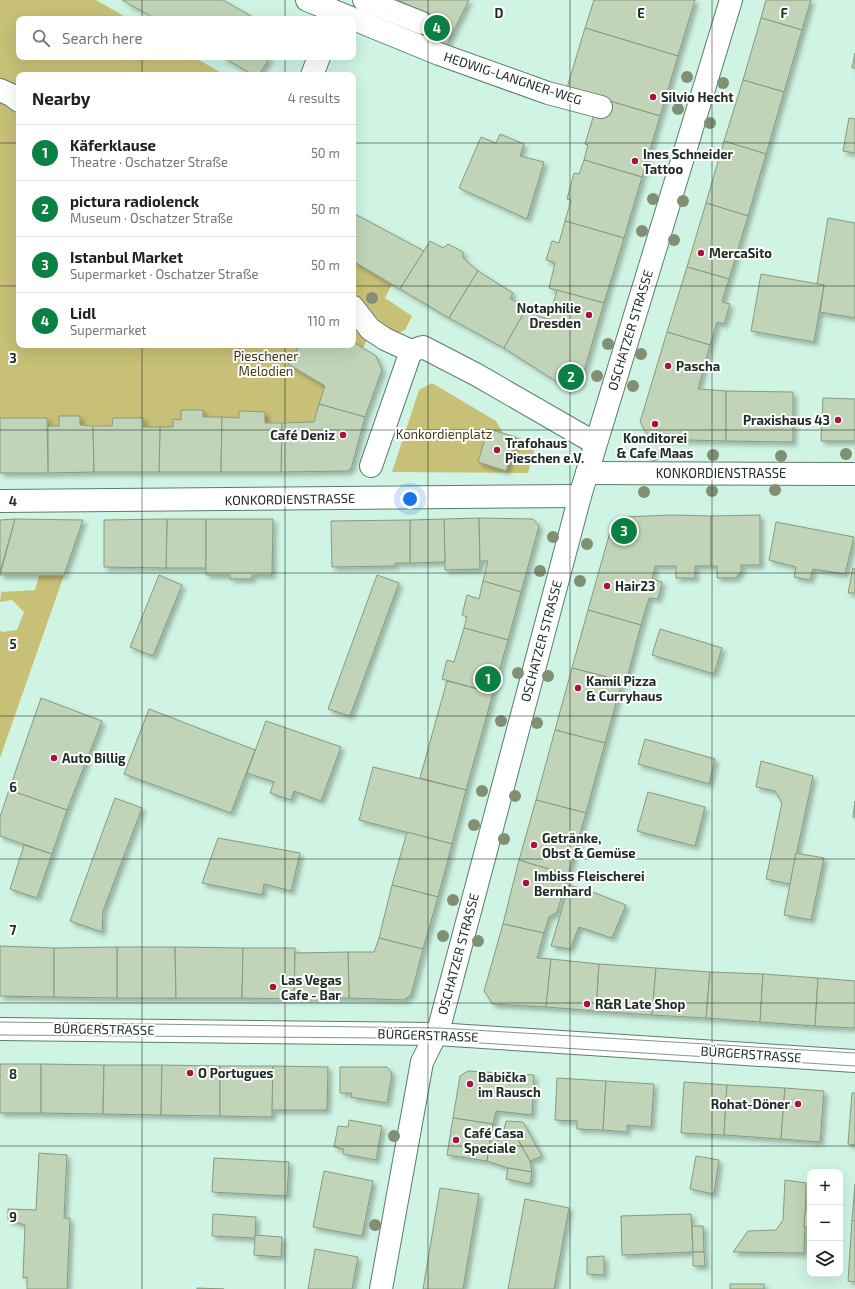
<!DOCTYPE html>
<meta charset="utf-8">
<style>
body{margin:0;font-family:"Exo 2",sans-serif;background:#f2f2f2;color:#202124}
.controls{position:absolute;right:12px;bottom:12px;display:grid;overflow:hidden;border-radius:8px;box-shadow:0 4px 16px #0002}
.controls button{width:36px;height:36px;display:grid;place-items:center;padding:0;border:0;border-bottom:1px solid #e0e0e0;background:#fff;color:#202124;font:20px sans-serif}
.you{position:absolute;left:410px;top:499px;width:14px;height:14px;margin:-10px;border:3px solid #fff;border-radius:50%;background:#1a73e8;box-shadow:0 0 0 6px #1a73e833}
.badge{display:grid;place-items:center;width:26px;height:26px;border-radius:50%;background:#0b8043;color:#fff;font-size:13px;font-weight:700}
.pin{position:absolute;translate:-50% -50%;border:2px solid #fff;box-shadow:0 1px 4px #0006}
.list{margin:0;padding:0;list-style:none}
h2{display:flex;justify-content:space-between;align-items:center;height:52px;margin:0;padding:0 16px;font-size:17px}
h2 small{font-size:13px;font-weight:400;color:#757577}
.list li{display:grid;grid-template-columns:26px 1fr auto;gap:12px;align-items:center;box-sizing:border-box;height:56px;padding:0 16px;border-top:1px solid #e0e0e0}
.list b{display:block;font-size:15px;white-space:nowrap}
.list p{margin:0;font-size:13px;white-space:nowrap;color:#757577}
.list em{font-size:13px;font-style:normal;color:#757577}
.icon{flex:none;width:22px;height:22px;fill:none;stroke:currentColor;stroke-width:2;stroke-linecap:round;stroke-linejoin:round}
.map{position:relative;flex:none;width:855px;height:1289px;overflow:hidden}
.search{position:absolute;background:#fff;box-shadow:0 4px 16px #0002;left:16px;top:16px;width:340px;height:44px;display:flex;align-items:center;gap:10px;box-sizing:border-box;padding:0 14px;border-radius:8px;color:#757577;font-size:15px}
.panel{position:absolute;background:#fff;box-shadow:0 4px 16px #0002;left:16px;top:72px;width:340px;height:276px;border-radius:8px}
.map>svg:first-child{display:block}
.green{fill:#c7c076}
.building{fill:#c1d4b7;stroke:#889a7e;filter:url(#shadow)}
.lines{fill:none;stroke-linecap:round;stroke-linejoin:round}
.minor-casing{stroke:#5b7d6e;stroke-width:24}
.minor{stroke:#fff;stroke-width:22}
.tram{stroke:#7f998d;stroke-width:1}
.tree{fill:#818f73}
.grid{fill:none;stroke:#202e28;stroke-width:1;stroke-opacity:0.55}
.poi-dot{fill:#a81241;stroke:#fff;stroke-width:1.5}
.labels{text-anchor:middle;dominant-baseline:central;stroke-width:4;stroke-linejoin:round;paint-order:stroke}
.street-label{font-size:13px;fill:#202e28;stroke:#fff}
.poi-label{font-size:13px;font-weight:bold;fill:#202e28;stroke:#fff;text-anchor:start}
.park-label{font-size:13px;fill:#413d17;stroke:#fff}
.grid-label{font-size:13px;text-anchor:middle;font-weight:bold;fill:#202e28;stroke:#fff;stroke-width:4;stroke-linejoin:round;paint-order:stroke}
</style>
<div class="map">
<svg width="855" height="1289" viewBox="0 0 855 1289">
<defs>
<filter id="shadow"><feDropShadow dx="3.5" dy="3.5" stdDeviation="2" flood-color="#0004"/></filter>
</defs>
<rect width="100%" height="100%" fill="#cff4e3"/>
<g class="green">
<polygon points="0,0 96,0 129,19 19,19 19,57 194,57 225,75 19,75 19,345 300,345 325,386 314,422 265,423 264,412 239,411 239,418 203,417 202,410 181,410 181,420 173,420 173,427 143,427 142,418 113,418 112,426 80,425 80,416 59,416 59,426 48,426 47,418 0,418"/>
<polygon points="353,261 392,284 385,298 412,316 405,330 396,334 387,331 377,318 363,348 353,342"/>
<polygon points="432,383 496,421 503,433 488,429 478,462 506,471 516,437 536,444 528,473 392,472 419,390"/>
<polygon points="39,575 64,575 0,758 0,630 2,632 17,630 24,612 12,600 0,602 1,592 35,590"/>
</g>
<g class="building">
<polygon points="122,0 223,0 256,19 156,19"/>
<polygon points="398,0 469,0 446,46 416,33 426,14"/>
<polygon points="594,0 695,0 678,56 585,28"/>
<polygon points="766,0 811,0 802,30 761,18"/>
<polygon points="761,18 802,30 784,92 743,80"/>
<polygon points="585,28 678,56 660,116 567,88"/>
<polygon points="855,53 855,68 852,68"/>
<polygon points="222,57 270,57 259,75 254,75"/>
<polygon points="743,80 784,92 766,154 724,141"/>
<polygon points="603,99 660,116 642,177 584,160 588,145 585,144 594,114"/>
<polygon points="849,118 855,119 855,153 843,151"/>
<polygon points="500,134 524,144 520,156 544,162 527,219 459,188 481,137 496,143"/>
<polygon points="724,141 766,154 748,216 706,203"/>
<polygon points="584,160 642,177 624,238 565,221 571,200 567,199 574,173 579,174"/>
<polygon points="706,203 748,216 729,279 687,267"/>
<polygon points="353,213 424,251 400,289 353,261"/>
<polygon points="828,218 855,223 855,318 820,312 824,285 817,284"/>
<polygon points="565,221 624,238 604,303 549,288 555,263 546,260 552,241 559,243"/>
<polygon points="430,241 443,248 448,244 463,252 463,258 478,271 449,318 400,289"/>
<polygon points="687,267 729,279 722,302 730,304 724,324 717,322 710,345 667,332"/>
<polygon points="478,271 513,293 510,298 526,309 504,348 449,318"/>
<polygon points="761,274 824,285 814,342 751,331"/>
<polygon points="557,290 604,303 580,384 568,389 504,348 526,309 538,316 549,319"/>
<polygon points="667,332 710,345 698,389 726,391 726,441 650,439 640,422"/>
<polygon points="353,342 376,356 382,370 365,417 319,404 325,386 288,364 300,345 353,345"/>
<polygon points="726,391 793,392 793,442 726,441"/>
<polygon points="823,398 855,399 855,441 821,441"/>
<polygon points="319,404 365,417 351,469 347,471 281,472 282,423 314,422"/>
<polygon points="181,410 203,410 203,417 222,417 221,472 159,472 160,427 173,427 173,419 181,420"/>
<polygon points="239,411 265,412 265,423 282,423 281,472 221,472 222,417 239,418"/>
<polygon points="59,416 80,416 80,425 93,426 94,472 48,473 48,426 59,426"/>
<polygon points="0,418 47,418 48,473 0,473"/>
<polygon points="113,418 143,418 143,427 160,427 159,472 94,472 93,426 112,426"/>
<polygon points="488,429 516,437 506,471 478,462"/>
<polygon points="671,515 711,516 711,566 695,566 695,578 676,578 676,566 655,566 652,579 662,582 658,599 649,598 641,625 588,610 612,525 624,517"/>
<polygon points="760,515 760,565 741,565 741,572 735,578 717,578 717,566 711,566 711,516"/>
<polygon points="479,518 480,569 445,570 444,519"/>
<polygon points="479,518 533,519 539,526 521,592 483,581 488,561 480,561"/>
<polygon points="15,519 83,520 64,575 0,575"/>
<polygon points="15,519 0,572 0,520"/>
<polygon points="167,519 206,519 206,568 166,568"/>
<polygon points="167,519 166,568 104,567 104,520"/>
<polygon points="206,519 273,519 272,575 252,575 252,579 230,579 230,575 206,575"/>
<polygon points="444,519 445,562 410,563 410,520"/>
<polygon points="410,520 410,563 395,563 395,566 332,567 331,521"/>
<polygon points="776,522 854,537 845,574 813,569 810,580 794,577 796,567 769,560"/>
<polygon points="853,568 855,569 855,593 848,593"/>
<polygon points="159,575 182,585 153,656 130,647"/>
<polygon points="377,575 399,583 350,716 328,709"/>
<polygon points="483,581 521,592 508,640 464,628 467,617 462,615 467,595 479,599"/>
<polygon points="588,610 641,625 626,682 572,668"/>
<polygon points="464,628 508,640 493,693 442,679 447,660 454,662"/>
<polygon points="660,629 722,648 714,674 652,655"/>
<polygon points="572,668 622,681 605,743 555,730"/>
<polygon points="447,681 493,693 466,790 420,778"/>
<polygon points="41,698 102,721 67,810 9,790"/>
<polygon points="149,709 255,750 231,813 124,774"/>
<polygon points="266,721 341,747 321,801 294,791 291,800 270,793 274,782 247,773"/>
<polygon points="555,730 605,743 586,813 536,800"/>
<polygon points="645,739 715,759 709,784 638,764"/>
<polygon points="761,761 813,776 790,884 766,879 782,803 775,791 756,787"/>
<polygon points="373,767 466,790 452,844 359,820"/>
<polygon points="9,790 67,810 52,854 0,836 0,817"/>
<polygon points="648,792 705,807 695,846 637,831"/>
<polygon points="115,798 142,808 103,911 102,932 70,921"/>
<polygon points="536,800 586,813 568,875 519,860"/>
<polygon points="855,801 855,818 853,817"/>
<polygon points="407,832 452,844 438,897 392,885"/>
<polygon points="218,838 300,853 291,891 264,884 262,895 202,883"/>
<polygon points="24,845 52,854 37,898 10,889"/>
<polygon points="796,853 824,858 811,920 784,915"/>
<polygon points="519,860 568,875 557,912 549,917 544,933 503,924"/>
<polygon points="392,885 438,897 423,949 379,938"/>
<polygon points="569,885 590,891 626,905 612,938 579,927 570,949 551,946"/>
<polygon points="503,924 544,933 537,958 551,959 546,1007 493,1004 484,991"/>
<polygon points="379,938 423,949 411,995 404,1000 349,998 348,952 374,952"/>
<polygon points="0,946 54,948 54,997 0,996"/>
<polygon points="117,947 175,947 176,998 117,998"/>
<polygon points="117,947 117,998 54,997 54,948"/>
<polygon points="175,947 243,948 242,998 176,998"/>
<polygon points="243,948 295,948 294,999 242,998"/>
<polygon points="348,952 349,998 294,999 295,953"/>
<polygon points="551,959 599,964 596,1011 546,1007"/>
<polygon points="599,964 656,968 652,1015 596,1011"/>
<polygon points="656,968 710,972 706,1018 652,1015"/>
<polygon points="710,972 763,974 760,1022 706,1018"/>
<polygon points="763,974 818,978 815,1026 760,1022"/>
<polygon points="818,978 855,981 855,1028 815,1026"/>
<rect x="0" y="1064" width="41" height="49"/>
<polygon points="41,1064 104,1065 103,1114 41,1113"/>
<polygon points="104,1065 162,1065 161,1115 103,1114"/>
<polygon points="162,1065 220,1066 220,1116 161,1115"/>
<polygon points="220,1066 273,1066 272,1117 220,1116"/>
<polygon points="273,1066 328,1067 327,1110 272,1110"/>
<polygon points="340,1067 387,1067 392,1073 387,1103 351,1097 352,1093 340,1093"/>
<polygon points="468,1071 534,1075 532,1115 496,1111 493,1124 453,1118 460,1076"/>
<polygon points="557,1078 606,1081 603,1130 577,1129 577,1121 555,1120"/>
<polygon points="606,1081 654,1084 651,1127 627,1125 627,1132 603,1130"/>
<polygon points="684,1082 727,1085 724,1135 681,1133"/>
<polygon points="727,1085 785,1088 781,1139 724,1135"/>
<polygon points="785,1088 824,1091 820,1142 781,1139"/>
<polygon points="852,1093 855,1093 855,1145 848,1144"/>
<polygon points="453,1118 493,1124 492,1131 498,1133 497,1142 490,1141 487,1161 447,1155"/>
<polygon points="349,1120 382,1126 376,1160 343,1154 344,1149 334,1147 338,1126 348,1127"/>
<polygon points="506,1121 523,1122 542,1156 530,1161 516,1136 504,1130"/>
<polygon points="493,1124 516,1136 530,1161 532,1172 508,1168 487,1161 490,1141 497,1142 498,1133 492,1131"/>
<polygon points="39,1153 67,1155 64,1218 70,1218 67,1289 27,1289 27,1277 23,1278 25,1225 8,1220 8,1209 36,1210"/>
<polygon points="696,1156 719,1160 714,1194 690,1189"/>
<polygon points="214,1158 289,1162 287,1196 212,1192"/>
<polygon points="508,1168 532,1172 530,1184 506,1179"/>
<polygon points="324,1171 373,1181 362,1236 313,1227"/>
<polygon points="785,1180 806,1183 804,1253 733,1252 748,1231 776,1230 783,1220"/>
<polygon points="855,1184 855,1221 852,1220"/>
<polygon points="440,1188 479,1194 463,1289 423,1289"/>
<polygon points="525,1199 569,1208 554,1289 508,1289"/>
<polygon points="805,1211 810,1211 810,1227 804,1227"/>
<polygon points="213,1214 256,1217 255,1238 212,1236"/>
<polygon points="691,1214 693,1252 622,1255 621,1216"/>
<polygon points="852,1220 855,1221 855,1282 848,1281"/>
<polygon points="692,1226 703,1226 704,1252 693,1252"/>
<polygon points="255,1235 282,1237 281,1257 254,1255"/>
<polygon points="315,1249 358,1257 352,1289 308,1289"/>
<polygon points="693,1252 704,1252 705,1266 693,1266"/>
<polygon points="604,1256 604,1275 587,1274 587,1257"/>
<rect x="730" y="1284" width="34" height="5"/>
<polygon points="197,1288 224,1289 197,1289"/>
</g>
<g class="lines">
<g class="minor-casing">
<g id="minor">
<polyline points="307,0 439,54 548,93 601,107"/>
<polyline points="364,0 422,23"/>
<polyline points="312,75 319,57"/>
<polyline points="0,90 11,95 19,101"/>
<polyline points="353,307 370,329 385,339 411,351"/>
<polyline points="371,466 411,351 423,347 477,375 595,443"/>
<polyline points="587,473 855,474"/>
<polyline points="0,501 580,496"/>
<polyline points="0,1029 436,1034 855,1061"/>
<polyline points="381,1289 422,1062 439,1028 580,496 731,0"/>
</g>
</g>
<use href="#minor" class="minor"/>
<g class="tram">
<polyline points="0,1022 439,1028 855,1053"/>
<polyline points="0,1035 381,1038 432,1040 855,1066"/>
</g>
</g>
<g class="tree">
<circle cx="687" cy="77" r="6"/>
<circle cx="723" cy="83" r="6"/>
<circle cx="678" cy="109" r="6"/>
<circle cx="710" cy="123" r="6"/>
<circle cx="653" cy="199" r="6"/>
<circle cx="683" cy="201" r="6"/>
<circle cx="642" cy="231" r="6"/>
<circle cx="674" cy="240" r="6"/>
<circle cx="372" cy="298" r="6"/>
<circle cx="608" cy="344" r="6"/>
<circle cx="641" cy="354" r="6"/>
<circle cx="597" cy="376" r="6"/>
<circle cx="633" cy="386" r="6"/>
<circle cx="846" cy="454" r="6"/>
<circle cx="654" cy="455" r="6"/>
<circle cx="713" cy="455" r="6"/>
<circle cx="781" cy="456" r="6"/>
<circle cx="775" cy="490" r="6"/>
<circle cx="712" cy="491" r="6"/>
<circle cx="644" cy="492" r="6"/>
<circle cx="553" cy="537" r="6"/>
<circle cx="587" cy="544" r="6"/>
<circle cx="540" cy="571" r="6"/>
<circle cx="580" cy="581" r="6"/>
<circle cx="518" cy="673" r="6"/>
<circle cx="548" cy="676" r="6"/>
<circle cx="501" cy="721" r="6"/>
<circle cx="537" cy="723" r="6"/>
<circle cx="482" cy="791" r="6"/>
<circle cx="515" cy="796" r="6"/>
<circle cx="474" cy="825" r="6"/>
<circle cx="504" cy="839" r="6"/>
<circle cx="453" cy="900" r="6"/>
<circle cx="443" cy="936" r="6"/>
<circle cx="478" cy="941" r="6"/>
<circle cx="394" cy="1136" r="6"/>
<circle cx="375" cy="1225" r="6"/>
</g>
<path class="grid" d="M142,0V19M285,0V19M428,0V1289M570,0V1289M712,0V1289M142,57V75M285,57V75M0,143H19M353,143H855M0,286H19M353,286H855M142,345V1289M285,345V1289M0,430H855M0,573H855M0,716H855M0,859H855M0,1003H855M0,1146H855"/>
<g class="poi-dot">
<circle cx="653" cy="97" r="4"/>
<circle cx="635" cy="161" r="4"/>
<circle cx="701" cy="253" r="4"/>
<circle cx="589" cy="315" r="4"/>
<circle cx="668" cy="366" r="4"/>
<circle cx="838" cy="420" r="4"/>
<circle cx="655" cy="424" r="4"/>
<circle cx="343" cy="435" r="4"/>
<circle cx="497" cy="450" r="4"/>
<circle cx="607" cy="586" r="4"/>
<circle cx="578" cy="688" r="4"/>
<circle cx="54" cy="758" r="4"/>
<circle cx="534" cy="845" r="4"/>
<circle cx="526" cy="883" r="4"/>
<circle cx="273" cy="987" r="4"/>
<circle cx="587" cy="1004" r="4"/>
<circle cx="190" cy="1073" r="4"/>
<circle cx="470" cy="1084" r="4"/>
<circle cx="798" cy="1104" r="4"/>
<circle cx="456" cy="1140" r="4"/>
</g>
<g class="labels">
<g class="street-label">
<text transform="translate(513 78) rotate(18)">HEDWIG-LANGNER-WEG</text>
<text transform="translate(630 330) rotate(-73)">OSCHATZER STRASSE</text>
<text x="721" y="473">KONKORDIENSTRASSE</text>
<text transform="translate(290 499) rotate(-1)">KONKORDIENSTRASSE</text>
<text transform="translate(541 641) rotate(-75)">OSCHATZER STRASSE</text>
<text transform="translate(458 954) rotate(-75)">OSCHATZER STRASSE</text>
<text transform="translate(104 1029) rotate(1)">BÜRGERSTRASSE</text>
<text transform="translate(428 1035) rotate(2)">BÜRGERSTRASSE</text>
<text transform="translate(751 1054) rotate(4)">BÜRGERSTRASSE</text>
</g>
<g class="poi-label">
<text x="661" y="97">Silvio Hecht</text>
<text x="643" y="154">Ines Schneider<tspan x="643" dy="15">Tattoo</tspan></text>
<text x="709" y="253">MercaSito</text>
<text x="581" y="308" text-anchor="end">Notaphilie<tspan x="581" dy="15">Dresden</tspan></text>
<text x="676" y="366">Pascha</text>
<text x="830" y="420" text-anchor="end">Praxishaus 43</text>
<text x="335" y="435" text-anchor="end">Café Deniz</text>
<text x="655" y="438" text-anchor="middle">Konditorei<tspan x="655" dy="15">&amp; Cafe Maas</tspan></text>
<text x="505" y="443">Trafohaus<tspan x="505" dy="15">Pieschen e.V.</tspan></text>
<text x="615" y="586">Hair23</text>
<text x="586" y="681">Kamil Pizza<tspan x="586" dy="15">&amp; Curryhaus</tspan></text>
<text x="62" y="758">Auto Billig</text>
<text x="542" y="838">Getränke,<tspan x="542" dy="15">Obst &amp; Gemüse</tspan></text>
<text x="534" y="876">Imbiss Fleischerei<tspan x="534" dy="15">Bernhard</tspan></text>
<text x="281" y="980">Las Vegas<tspan x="281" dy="15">Cafe - Bar</tspan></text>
<text x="595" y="1004">R&amp;R Late Shop</text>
<text x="198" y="1073">O Portugues</text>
<text x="478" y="1077">Babička<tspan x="478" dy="15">im Rausch</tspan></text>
<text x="790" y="1104" text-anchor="end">Rohat-Döner</text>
<text x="464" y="1133">Café Casa<tspan x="464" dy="15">Speciale</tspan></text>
</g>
<g class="park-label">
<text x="266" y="356">Pieschener<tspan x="266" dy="15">Melodien</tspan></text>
<text x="444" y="434">Konkordienplatz</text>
</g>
</g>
<g class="grid-label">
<text x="499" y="18">D</text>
<text x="641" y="18">E</text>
<text x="784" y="18">F</text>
<text x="13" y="363">3</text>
<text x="13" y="506">4</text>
<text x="13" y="649">5</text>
<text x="13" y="792">6</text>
<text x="13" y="935">7</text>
<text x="13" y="1079">8</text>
<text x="13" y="1222">9</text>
</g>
</svg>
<div class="controls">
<button>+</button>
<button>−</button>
<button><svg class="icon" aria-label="layers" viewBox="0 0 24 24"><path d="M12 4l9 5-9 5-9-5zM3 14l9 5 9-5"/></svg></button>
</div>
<div class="you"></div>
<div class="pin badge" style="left:488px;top:679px">1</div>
<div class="pin badge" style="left:571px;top:377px">2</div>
<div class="pin badge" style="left:624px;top:531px">3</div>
<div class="pin badge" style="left:437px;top:28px">4</div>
<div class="search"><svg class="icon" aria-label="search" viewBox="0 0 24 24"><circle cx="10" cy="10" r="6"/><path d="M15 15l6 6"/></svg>Search here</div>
<section class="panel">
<h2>Nearby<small>4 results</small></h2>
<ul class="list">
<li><span class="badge">1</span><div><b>Käferklause</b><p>Theatre · Oschatzer Straße</p></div><em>50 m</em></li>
<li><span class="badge">2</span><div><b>pictura radiolenck</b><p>Museum · Oschatzer Straße</p></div><em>50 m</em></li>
<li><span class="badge">3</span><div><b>Istanbul Market</b><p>Supermarket · Oschatzer Straße</p></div><em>50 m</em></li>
<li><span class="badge">4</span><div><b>Lidl</b><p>Supermarket</p></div><em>110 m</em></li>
</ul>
</section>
</div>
